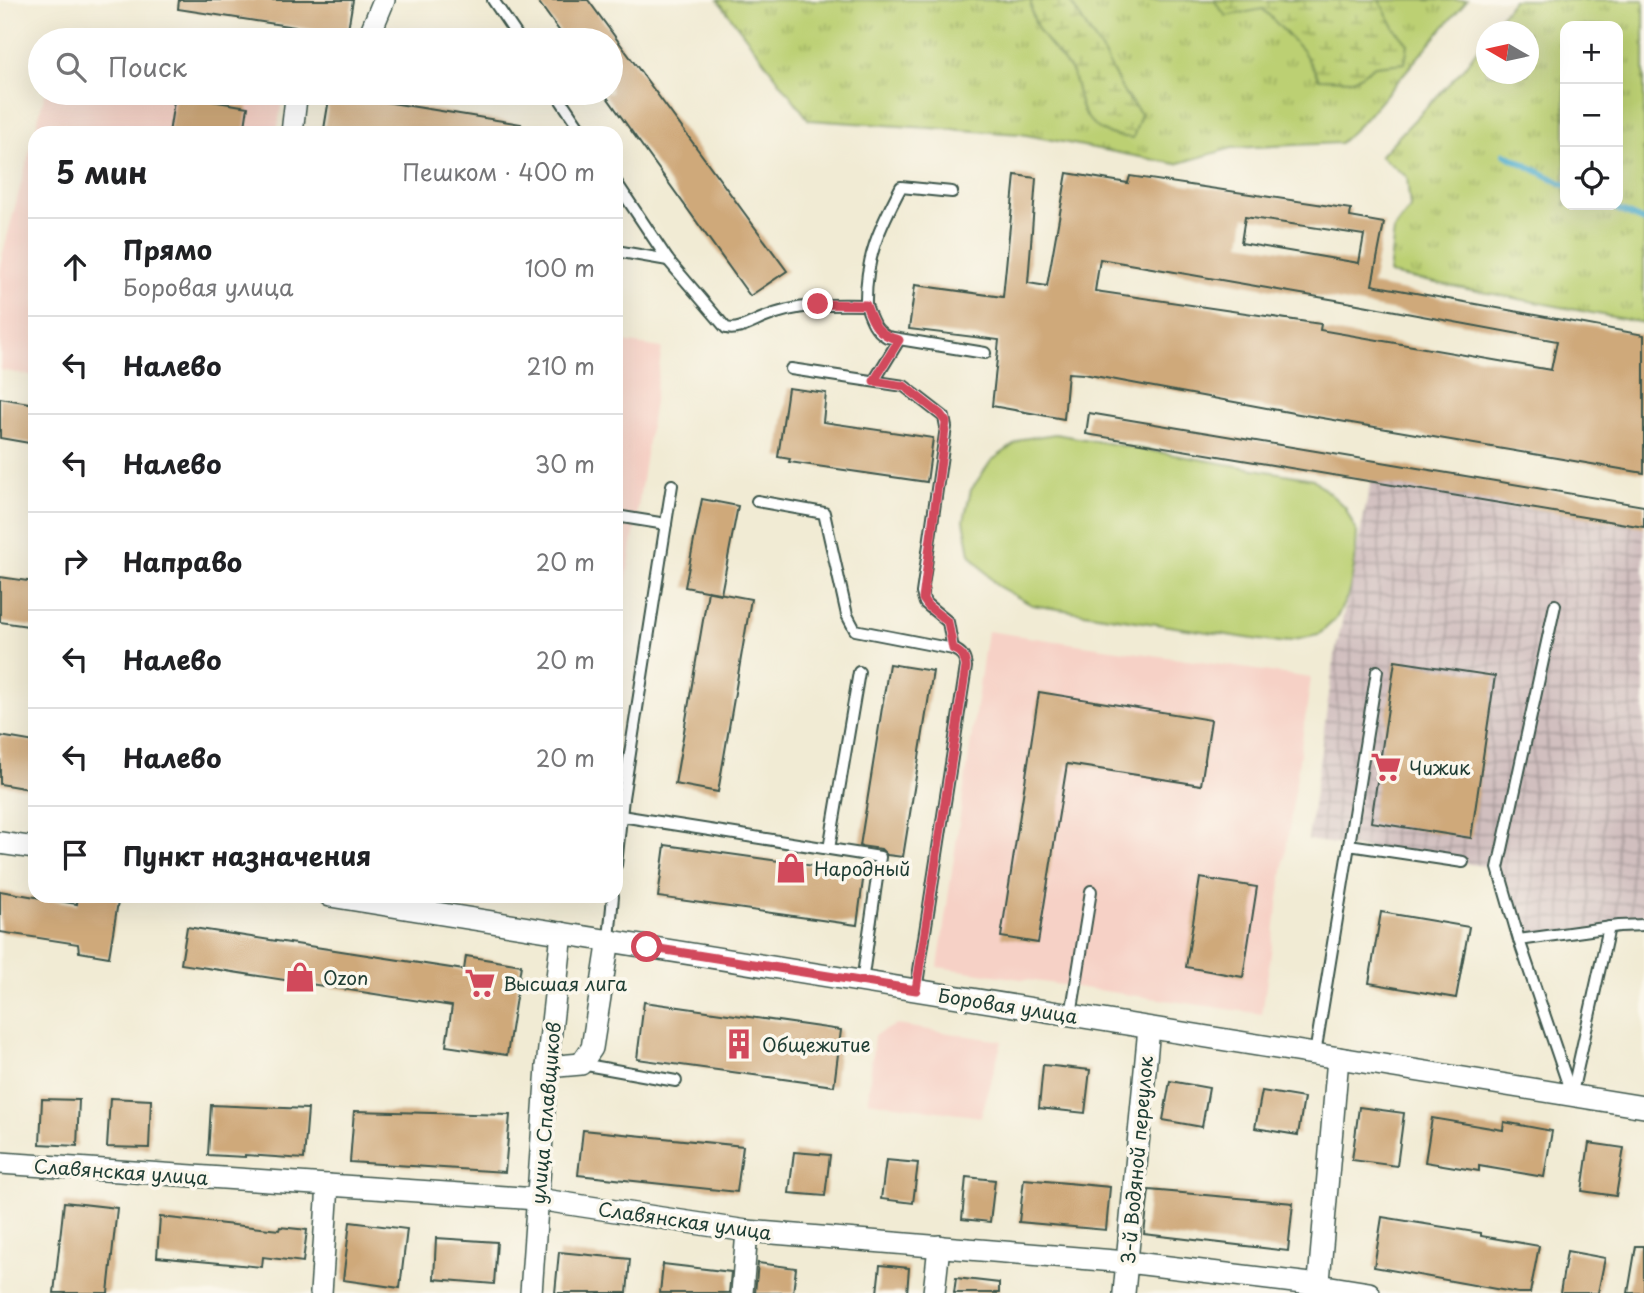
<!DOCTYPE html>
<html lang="ru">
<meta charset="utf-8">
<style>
body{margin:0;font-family:"Playpen Sans",sans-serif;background:#f6f6f6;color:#202124}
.controls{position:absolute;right:21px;top:21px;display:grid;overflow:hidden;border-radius:14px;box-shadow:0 7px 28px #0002}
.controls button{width:63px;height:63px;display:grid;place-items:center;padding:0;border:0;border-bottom:2px solid #e0e0e0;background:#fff;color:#202124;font:35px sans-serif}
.compass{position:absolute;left:1476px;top:21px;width:63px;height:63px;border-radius:50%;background:#fff;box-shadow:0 7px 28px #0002;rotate:279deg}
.stop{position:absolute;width:21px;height:21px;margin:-16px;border:5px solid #d1495b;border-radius:50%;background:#fff}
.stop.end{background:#d1495b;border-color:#fff;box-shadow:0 2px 7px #0008}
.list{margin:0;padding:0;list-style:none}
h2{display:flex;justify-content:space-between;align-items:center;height:91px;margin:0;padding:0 28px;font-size:30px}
h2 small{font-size:23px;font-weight:400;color:#757577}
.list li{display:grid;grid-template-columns:46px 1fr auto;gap:21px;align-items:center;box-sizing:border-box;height:98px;padding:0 28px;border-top:2px solid #e0e0e0}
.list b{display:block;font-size:26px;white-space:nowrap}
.list p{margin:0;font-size:23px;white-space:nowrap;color:#757577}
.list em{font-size:23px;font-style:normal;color:#757577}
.icon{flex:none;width:38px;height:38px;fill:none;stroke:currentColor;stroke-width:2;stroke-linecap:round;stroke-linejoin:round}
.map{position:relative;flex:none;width:1644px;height:1293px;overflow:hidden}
.search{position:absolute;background:#fff;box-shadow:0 7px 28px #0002;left:28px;top:28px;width:595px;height:77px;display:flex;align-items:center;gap:18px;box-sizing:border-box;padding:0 24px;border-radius:38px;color:#757577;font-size:26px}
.panel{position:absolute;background:#fff;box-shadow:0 7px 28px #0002;left:28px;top:126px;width:595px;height:777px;border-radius:21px}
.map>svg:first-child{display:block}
.built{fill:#f6d1c6}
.industrial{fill:url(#industrial-grid)}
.grass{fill:url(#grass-tufts);stroke:#6e8654;stroke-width:2;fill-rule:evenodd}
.wetland{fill:url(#wetland-marsh);stroke:#6e8654;stroke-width:2}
.garden{fill:#bcd073;stroke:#6e8654;stroke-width:2}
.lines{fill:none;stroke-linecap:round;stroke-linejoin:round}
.stream{stroke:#4eadcd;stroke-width:6}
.building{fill:#cfa97a;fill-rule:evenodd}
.lane-casing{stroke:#3e574c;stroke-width:14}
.street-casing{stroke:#3e574c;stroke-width:24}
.lane{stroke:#fff;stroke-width:10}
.street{stroke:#fff;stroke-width:21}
.route{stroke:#d1495b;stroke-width:9}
.labels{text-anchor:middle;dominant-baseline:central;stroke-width:7;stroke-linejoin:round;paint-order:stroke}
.poi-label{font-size:19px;fill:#1f3d34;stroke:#fbf7ec;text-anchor:start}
.street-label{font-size:19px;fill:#1f3d34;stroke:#fbf7ec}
</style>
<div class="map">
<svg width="1644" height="1293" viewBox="0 0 1644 1293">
<defs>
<pattern id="industrial-grid" width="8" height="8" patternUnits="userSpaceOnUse" patternTransform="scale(1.75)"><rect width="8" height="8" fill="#d1bfbf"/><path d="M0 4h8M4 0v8" fill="none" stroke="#a99c9c"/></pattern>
<pattern id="grass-tufts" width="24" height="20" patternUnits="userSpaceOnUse" patternTransform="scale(1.75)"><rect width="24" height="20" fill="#bcd073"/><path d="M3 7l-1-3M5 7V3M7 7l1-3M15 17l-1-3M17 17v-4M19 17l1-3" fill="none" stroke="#98aa5f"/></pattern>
<pattern id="wetland-marsh" width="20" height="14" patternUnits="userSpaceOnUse" patternTransform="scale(1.75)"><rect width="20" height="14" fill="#bcd073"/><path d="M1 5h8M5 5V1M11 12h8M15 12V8" fill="none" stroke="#98aa5f"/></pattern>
</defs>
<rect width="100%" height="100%" fill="#fbf7ec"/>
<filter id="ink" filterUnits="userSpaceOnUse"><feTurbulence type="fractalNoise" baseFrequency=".0143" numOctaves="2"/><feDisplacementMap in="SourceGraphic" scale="14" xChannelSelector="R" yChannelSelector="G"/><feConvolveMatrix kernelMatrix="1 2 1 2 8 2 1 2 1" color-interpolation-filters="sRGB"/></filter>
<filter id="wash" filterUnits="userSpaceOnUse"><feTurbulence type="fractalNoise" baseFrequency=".00686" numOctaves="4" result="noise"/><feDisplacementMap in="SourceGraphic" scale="28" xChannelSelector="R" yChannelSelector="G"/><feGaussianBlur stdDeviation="1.57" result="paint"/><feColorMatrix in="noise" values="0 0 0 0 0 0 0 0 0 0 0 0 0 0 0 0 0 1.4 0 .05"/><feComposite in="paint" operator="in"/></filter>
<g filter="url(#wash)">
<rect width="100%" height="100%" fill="#f1ebd4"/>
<g class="built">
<polygon points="45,93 283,93 277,133 35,133 35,376 0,370 0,264"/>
<polygon points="616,341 662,348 616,652"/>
<polygon points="987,631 1311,678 1262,1014 938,967"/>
<polygon points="896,1025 1002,1041 981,1117 868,1101 874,1035"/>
</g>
<polygon class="industrial" points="1371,481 1644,527 1644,925 1519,940 1497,868 1308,840 1334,660"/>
<g class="grass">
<polygon points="718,0 1467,0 1366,118 1340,143 1232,148 1176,164 1021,134 809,120"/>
<path d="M1513,0H1644V323L1389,274L1394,230L1410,208L1407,177L1380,156L1463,69L1486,37V74H1528V32L1490,31ZM1565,26H1618V205H1565Z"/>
</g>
<g class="wetland">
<path d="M1031,0H1069L1103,53L1124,93L1141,114L1133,138C1113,136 1099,134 1086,116C1076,103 1079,83 1070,70C1054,46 1030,32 1031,0Z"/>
<polygon points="1214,0 1379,0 1395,29 1408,44 1405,63 1375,66 1353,80 1319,79 1303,51 1263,9 1226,16"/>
</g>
<polygon class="garden" points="1055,434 1313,479 1345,507 1357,533 1355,561 1349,593 1336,619 1318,635 1279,643 1032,605 996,585 970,554 964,520 971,490 991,461 1022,439"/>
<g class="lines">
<g class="stream">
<polyline points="1504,154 1565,185"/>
<polyline points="1607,205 1644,221"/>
</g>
</g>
<g id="blocks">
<g class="building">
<polygon points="179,0 353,0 347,35 178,9"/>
<polygon points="537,0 588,0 787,271 750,296 604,93 611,93 611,40 566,40"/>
<polygon points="330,93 521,124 520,133 347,133 324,129"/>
<polygon points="175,95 248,107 244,133 169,133"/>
<path d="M1067,173L1128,183L1130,176L1351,209L1350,217L1384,223L1372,285L1644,335V473L1299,414L1084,374L1068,373L1064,419L992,406L999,340L909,329L915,285L1003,297L1015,175L1036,178L1028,283L1047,286ZM1245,217L1364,235L1359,263L1241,243ZM1100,259L1336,300L1557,341L1551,370L1320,330L1321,324L1095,291Z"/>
<polygon points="788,388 826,393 823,422 933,438 927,482 789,462 790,459 778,457"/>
<polygon points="0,398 35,404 35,444 0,438"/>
<polygon points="1089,413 1644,506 1644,527 1086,434"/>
<polygon points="702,499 738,506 721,594 685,587"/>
<polygon points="0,577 35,582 35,627 0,622"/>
<polygon points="708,591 751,599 718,792 675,784"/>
<polygon points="1395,661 1495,676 1471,838 1371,822"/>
<polygon points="889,664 933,671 903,857 887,855 881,849 860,846"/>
<polygon points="1039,692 1211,720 1201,785 1067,764 1038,943 1001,937"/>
<polygon points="0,736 35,742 35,790 0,784"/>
<polygon points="665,845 864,873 857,925 658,897"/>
<polygon points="1200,878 1257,887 1243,977 1186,967"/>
<polygon points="0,891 77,904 78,896 119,896 109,957 79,952 78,944 0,932"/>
<polygon points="1381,912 1469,927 1456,998 1369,983"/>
<polygon points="187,927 464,970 466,956 521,965 507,1055 446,1046 452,1006 181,964"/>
<polygon points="644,1002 841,1030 834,1086 637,1059"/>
<polygon points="1043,1065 1090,1070 1085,1113 1039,1108"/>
<polygon points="1170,1081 1209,1088 1202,1127 1163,1120"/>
<polygon points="1262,1091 1304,1098 1298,1135 1255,1128"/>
<polygon points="110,1098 151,1100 149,1148 107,1147"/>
<polygon points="42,1099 79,1100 77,1146 40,1144"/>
<polygon points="211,1105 308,1109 304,1159 245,1155 245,1157 208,1155"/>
<polygon points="1359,1107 1404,1113 1397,1166 1352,1160"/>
<polygon points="354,1111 510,1115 505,1172 350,1162"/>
<polygon points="1432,1118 1503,1130 1504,1122 1552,1131 1544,1177 1479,1166 1479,1171 1425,1162"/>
<polygon points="583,1130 743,1146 737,1192 578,1175"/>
<polygon points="1589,1143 1624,1148 1616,1196 1582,1191"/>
<polygon points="794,1152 830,1155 825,1196 789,1193"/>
<polygon points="886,1160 918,1163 913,1203 881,1199"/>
<polygon points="966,1177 995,1180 990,1222 962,1219"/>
<polygon points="1024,1179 1110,1187 1106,1230 1019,1222"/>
<polygon points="1149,1190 1293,1203 1288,1251 1144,1234"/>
<polygon points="64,1202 117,1208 108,1293 54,1293"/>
<polygon points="160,1217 279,1230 280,1227 307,1230 303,1262 263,1257 262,1267 157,1257"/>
<polygon points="1382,1217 1481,1233 1481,1236 1539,1246 1530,1293 1518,1293 1374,1267"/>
<polygon points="350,1222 407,1229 400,1288 343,1280"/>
<polygon points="436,1238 497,1242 494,1284 434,1279"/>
<polygon points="1636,1246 1644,1246 1644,1293 1628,1293"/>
<polygon points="1567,1251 1605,1258 1598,1293 1560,1293"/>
<polygon points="559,1252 630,1259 627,1293 555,1293"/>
<polygon points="758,1263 796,1268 793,1293 755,1293"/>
<polygon points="663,1264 731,1272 729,1293 660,1293"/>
<polygon points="880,1265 909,1268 907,1293 877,1293"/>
<polygon points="956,1278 999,1283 999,1293 954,1293"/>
</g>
</g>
</g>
<g filter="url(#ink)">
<use href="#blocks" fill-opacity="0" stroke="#3e574c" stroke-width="2"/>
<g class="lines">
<g class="lane-casing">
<g id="lane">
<polyline points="493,0 520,40"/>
<polyline points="556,93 583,133"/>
<path d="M616,182L668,260L726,328C738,331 751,323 763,318C796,304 830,304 866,305C871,319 874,329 887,337L985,353"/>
<polyline points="616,251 668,260"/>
<path d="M866,305C865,257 880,227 901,187L952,192"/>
<polyline points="791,369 904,386 944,417 946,427 922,593 925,603 948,622 953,649"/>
<polyline points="874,381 899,340"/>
<path d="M757,501L824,513L847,615L855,630L953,649C962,653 965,657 966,667L916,990"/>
<polyline points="616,516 666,524"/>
<polyline points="1555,605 1498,868 1519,940 1572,1096"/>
<polyline points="616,797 623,798 616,865"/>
<polyline points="623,798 672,485"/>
<polyline points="621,816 880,857 862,982"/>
<polyline points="1349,845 1377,671"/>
<polyline points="829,849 859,672"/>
<polyline points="609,939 613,896"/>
<polyline points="1519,940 1619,926 1644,925"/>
<polyline points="1071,1015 1091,891"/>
<polyline points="1315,1054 1349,845 1463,862"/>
<polyline points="581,1064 676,1081"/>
<polyline points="1572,1093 1609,927"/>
</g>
</g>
<g class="street-casing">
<g id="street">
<polyline points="362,40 369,36 384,0"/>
<polyline points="292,133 296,98 301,93"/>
<polyline points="0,843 35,848"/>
<polyline points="330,896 1644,1107"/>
<polyline points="547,1067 581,1064 592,1048 609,939"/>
<polyline points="0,1163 537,1199 747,1231 1127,1262 1319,1285 1369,1293"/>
<polyline points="321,1293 328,1185"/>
<polyline points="531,1293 547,1067 562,933"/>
<polyline points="742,1293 747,1231"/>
<polyline points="934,1293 939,1246"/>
<polyline points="1124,1293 1149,1028"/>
<polyline points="1318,1293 1338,1058"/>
</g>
</g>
<use href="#lane" class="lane"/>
<use href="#street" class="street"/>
</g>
</g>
<g class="lines" filter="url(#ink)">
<path class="route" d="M647,947L916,990L966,667C965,657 962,653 953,649L948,622L928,606L923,599L946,422L940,414L904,386L874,381L899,340C878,335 873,324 866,305L818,304"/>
</g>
<defs>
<g id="supermarket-bare" transform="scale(2.415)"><path d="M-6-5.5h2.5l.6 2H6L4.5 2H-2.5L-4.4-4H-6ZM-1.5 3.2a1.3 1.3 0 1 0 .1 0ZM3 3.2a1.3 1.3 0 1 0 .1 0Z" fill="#d1495b" stroke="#fbf7ec" stroke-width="2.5" paint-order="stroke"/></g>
<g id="shop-bare" transform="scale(2.415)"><path d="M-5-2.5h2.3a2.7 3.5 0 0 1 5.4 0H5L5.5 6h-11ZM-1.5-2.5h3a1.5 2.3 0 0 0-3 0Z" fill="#d1495b" stroke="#fbf7ec" stroke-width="2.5" paint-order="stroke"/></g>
<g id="building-bare" transform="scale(2.415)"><path d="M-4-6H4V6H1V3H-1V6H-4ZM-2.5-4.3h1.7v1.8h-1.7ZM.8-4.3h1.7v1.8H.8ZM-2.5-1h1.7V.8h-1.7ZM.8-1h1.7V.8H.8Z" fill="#d1495b" stroke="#fbf7ec" stroke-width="2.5" paint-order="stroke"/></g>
</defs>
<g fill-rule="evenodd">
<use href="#supermarket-bare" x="1386" y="767"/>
<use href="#shop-bare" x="791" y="868"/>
<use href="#shop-bare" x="300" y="977"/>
<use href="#supermarket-bare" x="480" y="983"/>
<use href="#building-bare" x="739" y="1044"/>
</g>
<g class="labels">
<g class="poi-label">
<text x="1409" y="767">Чижик</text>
<text x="814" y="868">Народный</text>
<text x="323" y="977">Ozon</text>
<text x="503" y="983">Высшая лига</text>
<text x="762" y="1044">Общежитие</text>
</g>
<g class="street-label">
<text transform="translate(1008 1005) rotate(9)">Боровая улица</text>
<text transform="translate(545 1113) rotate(-85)">улица Сплавщиков</text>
<text transform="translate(1136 1160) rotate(-85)">3-й Водяной переулок</text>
<text transform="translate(121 1171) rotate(4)">Славянская улица</text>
<text transform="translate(685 1220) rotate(8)">Славянская улица</text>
</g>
</g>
</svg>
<div class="controls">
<button>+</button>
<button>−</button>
<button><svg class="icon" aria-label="locate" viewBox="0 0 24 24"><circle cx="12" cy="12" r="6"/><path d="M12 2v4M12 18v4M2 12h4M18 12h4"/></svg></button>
</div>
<svg class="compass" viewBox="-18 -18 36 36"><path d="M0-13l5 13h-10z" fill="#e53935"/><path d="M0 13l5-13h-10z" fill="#757577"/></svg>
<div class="stop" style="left:647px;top:947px"></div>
<div class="stop end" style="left:818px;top:304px"></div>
<div class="search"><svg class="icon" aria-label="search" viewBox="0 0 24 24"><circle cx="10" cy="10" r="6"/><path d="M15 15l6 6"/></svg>Поиск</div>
<section class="panel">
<h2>5 мин<small>Пешком · 400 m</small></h2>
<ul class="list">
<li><svg class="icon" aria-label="ahead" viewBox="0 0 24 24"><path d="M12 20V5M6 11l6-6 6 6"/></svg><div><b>Прямо</b><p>Боровая улица</p></div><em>100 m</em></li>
<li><svg class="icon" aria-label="left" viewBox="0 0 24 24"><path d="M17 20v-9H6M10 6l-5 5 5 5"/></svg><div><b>Налево</b></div><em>210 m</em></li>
<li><svg class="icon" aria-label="left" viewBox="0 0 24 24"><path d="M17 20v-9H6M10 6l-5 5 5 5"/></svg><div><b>Налево</b></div><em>30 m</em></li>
<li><svg class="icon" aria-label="right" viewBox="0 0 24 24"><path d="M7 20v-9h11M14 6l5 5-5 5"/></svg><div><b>Направо</b></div><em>20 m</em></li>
<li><svg class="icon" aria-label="left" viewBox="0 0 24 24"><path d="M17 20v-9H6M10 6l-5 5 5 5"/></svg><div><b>Налево</b></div><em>20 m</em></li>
<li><svg class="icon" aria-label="left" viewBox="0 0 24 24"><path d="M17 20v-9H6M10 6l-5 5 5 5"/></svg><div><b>Налево</b></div><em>20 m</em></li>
<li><svg class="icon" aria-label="arrive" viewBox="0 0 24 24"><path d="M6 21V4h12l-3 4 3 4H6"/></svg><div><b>Пункт назначения</b></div></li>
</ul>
</section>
</div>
